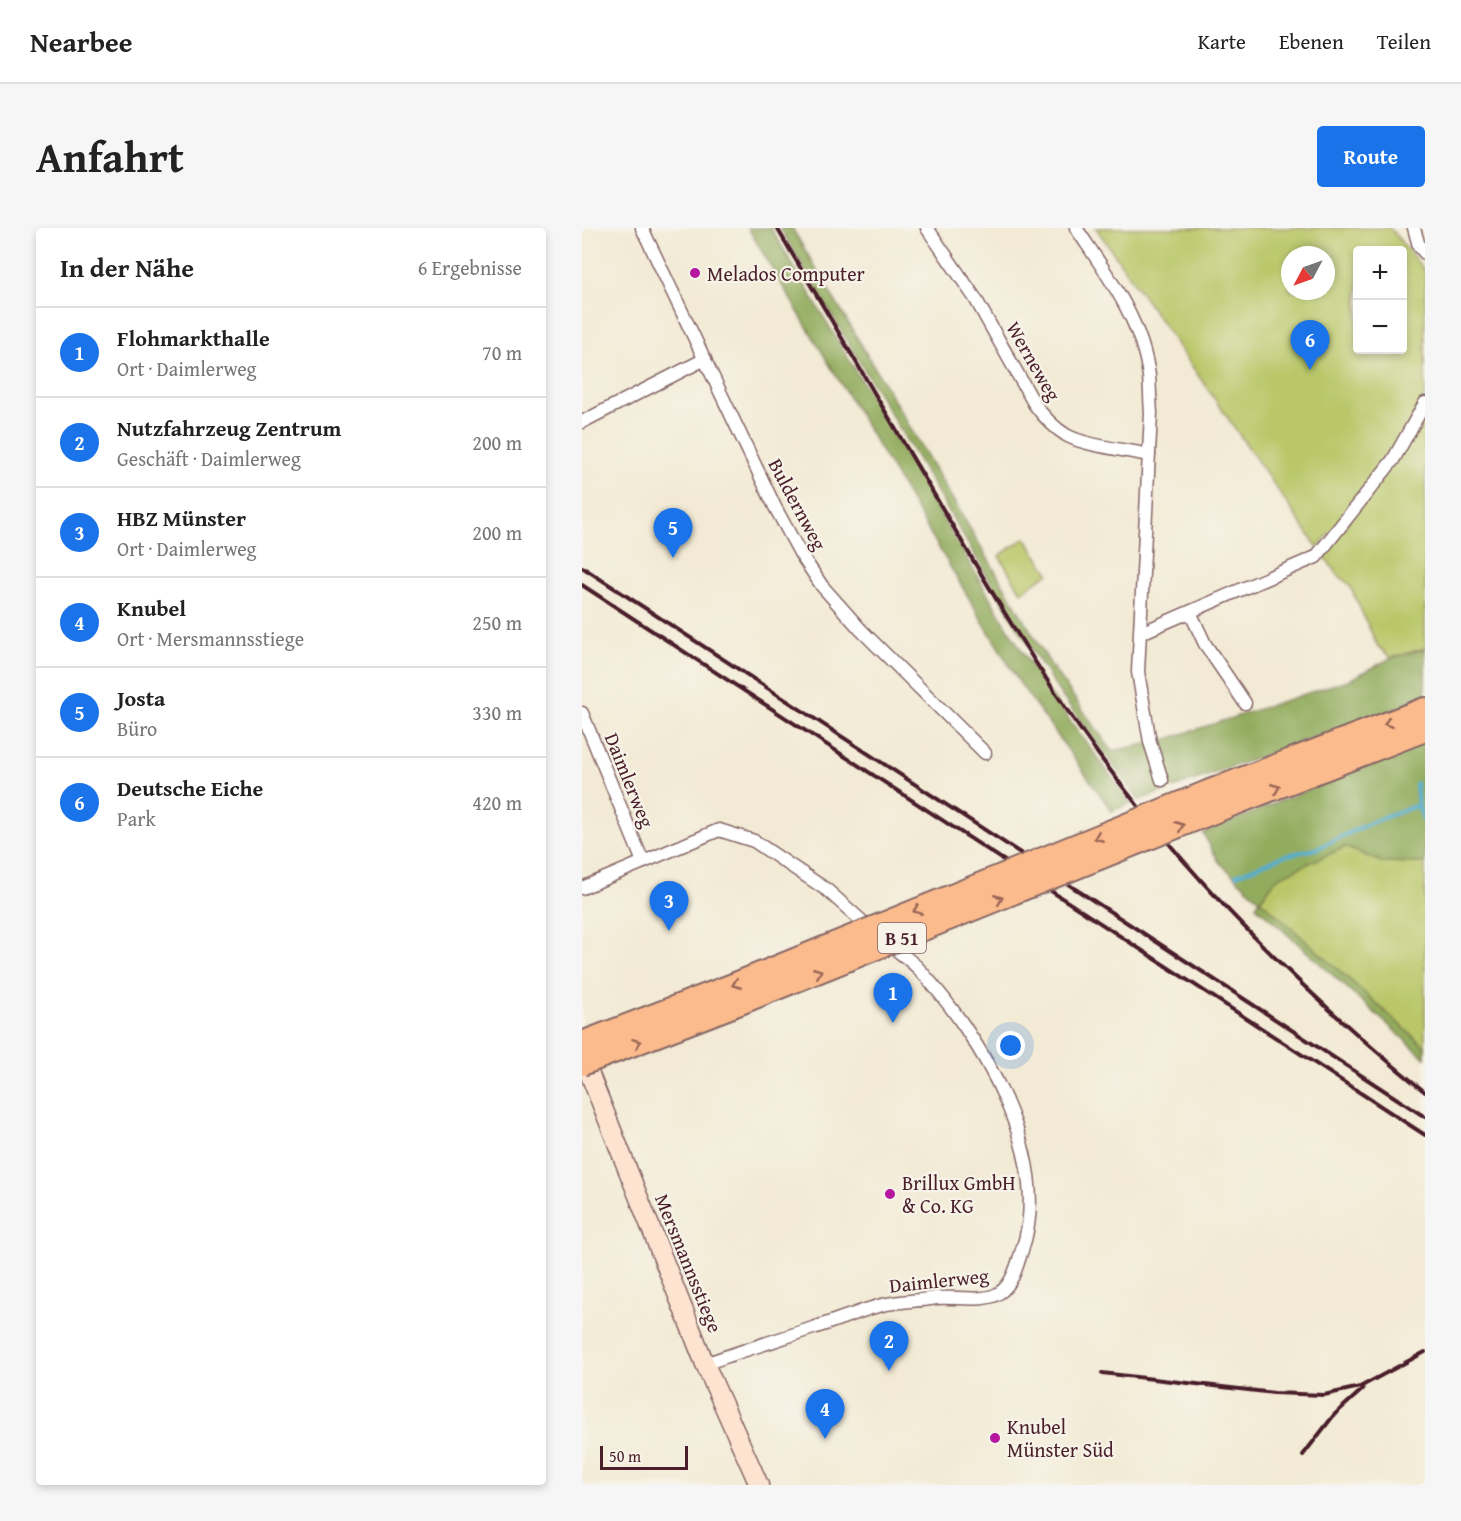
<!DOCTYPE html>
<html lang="de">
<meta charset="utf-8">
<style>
body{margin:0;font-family:"Gentium Book Plus",serif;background:#f6f6f6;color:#222}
.controls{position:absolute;right:18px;top:18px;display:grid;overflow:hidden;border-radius:6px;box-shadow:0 3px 9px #0003}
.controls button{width:54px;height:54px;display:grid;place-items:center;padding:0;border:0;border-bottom:2px solid #e0e0e0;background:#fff;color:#222;font:30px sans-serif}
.compass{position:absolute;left:699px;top:18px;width:54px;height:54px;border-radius:50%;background:#fff;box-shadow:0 3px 9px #0003;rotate:229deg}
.scale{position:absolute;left:18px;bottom:15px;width:88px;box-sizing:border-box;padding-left:6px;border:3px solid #4a1f2b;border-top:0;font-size:16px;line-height:21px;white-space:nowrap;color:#4a1f2b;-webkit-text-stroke:4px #f7f3e8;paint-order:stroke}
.you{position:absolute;left:429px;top:818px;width:21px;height:21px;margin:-15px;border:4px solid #fff;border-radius:50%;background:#1a73e8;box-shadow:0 0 0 9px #1a73e833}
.badge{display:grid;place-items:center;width:39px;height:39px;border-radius:50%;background:#1a73e8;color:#fff;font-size:20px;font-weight:700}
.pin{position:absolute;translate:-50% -50px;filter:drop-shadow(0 2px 3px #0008)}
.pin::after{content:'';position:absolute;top:32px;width:21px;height:18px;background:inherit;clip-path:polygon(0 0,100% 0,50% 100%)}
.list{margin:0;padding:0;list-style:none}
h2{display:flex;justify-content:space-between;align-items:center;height:78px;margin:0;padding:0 24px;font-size:26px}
h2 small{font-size:20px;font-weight:400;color:#767676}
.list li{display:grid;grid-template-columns:39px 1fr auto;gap:18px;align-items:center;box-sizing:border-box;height:90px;padding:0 24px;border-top:2px solid #e0e0e0}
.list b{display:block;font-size:22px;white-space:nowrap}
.list p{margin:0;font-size:20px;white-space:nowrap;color:#767676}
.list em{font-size:20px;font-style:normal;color:#767676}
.map{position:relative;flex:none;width:843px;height:1257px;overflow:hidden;border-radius:6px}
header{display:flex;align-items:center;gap:36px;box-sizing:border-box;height:84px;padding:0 30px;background:#fff;border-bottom:2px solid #e0e0e0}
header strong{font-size:28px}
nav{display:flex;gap:33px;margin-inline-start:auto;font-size:21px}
.intro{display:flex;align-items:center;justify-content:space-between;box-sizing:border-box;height:144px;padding:0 36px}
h1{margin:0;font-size:42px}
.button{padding:15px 27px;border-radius:6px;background:#1a73e8;color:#fff;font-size:21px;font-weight:700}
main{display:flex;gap:36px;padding:0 36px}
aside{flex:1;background:#fff;border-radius:6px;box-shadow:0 3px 9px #0003}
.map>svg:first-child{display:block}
.green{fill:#b9c769;stroke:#82734a;stroke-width:1.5;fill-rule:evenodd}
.forest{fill:#92ac5d;stroke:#6e6644;stroke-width:1.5}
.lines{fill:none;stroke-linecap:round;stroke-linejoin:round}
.stream{stroke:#51adcf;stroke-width:4}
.street-casing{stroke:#856666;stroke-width:15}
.secondary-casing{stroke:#856666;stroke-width:21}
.highway-casing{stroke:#856666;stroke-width:26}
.street{stroke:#fff;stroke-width:12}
.secondary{stroke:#fde4d1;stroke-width:18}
.highway{stroke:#fbbb8c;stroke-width:22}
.rail{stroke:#4a1f2b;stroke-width:4}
.highway-bridge-casing{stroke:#856666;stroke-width:26;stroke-linecap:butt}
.highway-bridge{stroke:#fbbb8c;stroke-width:22}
.oneway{stroke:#9a6557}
.poi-dot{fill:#b5179e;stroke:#f7f3e8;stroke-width:2}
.labels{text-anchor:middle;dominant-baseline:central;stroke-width:4.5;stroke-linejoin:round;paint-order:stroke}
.shield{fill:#f7f3e8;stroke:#7e5f64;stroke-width:1.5}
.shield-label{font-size:18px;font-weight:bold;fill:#4a1f2b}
.poi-label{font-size:20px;fill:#4a1f2b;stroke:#f7f3e8;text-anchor:start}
.street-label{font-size:20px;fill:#4a1f2b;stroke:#f7f3e8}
</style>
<header>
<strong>Nearbee</strong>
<nav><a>Karte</a><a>Ebenen</a><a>Teilen</a></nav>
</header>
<div class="intro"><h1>Anfahrt</h1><a class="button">Route</a></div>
<main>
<aside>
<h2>In der Nähe<small>6 Ergebnisse</small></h2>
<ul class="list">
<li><span class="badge">1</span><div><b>Flohmarkthalle</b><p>Ort · Daimlerweg</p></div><em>70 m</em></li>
<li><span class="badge">2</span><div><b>Nutzfahrzeug Zentrum</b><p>Geschäft · Daimlerweg</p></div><em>200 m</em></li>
<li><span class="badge">3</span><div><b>HBZ Münster</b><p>Ort · Daimlerweg</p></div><em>200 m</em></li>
<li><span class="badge">4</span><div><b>Knubel</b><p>Ort · Mersmannsstiege</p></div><em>250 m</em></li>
<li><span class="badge">5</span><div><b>Josta</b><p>Büro</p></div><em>330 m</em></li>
<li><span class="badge">6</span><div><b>Deutsche Eiche</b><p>Park</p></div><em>420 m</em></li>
</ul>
</aside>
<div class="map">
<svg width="843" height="1257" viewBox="0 0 843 1257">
<rect width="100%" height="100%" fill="#f7f3e8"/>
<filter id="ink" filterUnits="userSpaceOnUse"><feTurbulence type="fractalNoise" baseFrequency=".0167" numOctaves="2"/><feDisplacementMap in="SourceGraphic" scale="12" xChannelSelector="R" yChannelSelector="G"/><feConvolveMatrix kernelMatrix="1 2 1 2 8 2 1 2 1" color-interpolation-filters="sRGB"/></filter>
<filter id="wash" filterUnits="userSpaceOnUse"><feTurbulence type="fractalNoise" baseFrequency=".008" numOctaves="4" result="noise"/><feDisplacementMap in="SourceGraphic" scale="24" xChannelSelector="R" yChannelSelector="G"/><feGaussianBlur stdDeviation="1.35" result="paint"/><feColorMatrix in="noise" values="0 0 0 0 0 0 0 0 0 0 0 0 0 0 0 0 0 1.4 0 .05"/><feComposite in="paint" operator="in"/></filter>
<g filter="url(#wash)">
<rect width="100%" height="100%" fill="#f2ead4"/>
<g class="green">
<path d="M514,0H808L843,43V167L811,224L736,320ZM776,22H820V122H776ZM708,27H744V63H708Z"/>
<polygon points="843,184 843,420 809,430 795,417 767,356 755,346 742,328"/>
<polygon points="443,310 467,345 439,364 417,328"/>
<polygon points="763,619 800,634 843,635 843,819 678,672 696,649"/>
</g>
<g class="forest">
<polygon points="166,0 189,0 430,407 466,463 549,575 530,583 437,454"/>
<polygon points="198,0 210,0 470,439 530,523 579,513 769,451 809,430 843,421 843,470 557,572 477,464 432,393"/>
<polygon points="843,513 843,635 800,634 763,619 696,649 678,672 843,819 843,830 674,678 678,672 637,634 621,605"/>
</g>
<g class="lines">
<g class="stream">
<polyline points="834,555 836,577"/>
<polyline points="654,647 701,628 734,621 790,594 836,577 843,596"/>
</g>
</g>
</g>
<g filter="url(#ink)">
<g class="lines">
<g class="street-casing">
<g id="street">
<polyline points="60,0 193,279 218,325 240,358 279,402 403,525"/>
<path d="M345,0L393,70L453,177C462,189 471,199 484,207C503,218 545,222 567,227"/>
<path d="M494,0C524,45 560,92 567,148C568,160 568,173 569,185L556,444L568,514L580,552"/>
<polyline points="832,0 837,18 843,25"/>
<polyline points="0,194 123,131"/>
<polyline points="608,384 623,416 663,475"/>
<polyline points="559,405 734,329 811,232 843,175"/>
<polyline points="0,485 61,634"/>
<polyline points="0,660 137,602 172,613 245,662 291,703"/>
<path d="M123,1136C159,1123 195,1112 231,1100C254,1093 277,1083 300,1077C318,1073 337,1073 354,1070C372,1068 403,1075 417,1065C431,1056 435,1037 440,1022C472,929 398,807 336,740C327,731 315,723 305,714"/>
</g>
</g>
<g class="secondary-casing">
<polyline id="secondary" points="0,827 123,1136 177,1257"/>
</g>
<g class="highway-casing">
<g id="highway">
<polyline points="628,563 843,481"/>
<polyline points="639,581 843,502"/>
</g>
</g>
<use href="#street" class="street"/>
<use href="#secondary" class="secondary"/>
<use href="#highway" class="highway"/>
<g class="rail">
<path d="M195,0C248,91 302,182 356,273C402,351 448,430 501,505C597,641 714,759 843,864"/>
<polyline points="0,339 843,889"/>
<polyline points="0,357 843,907"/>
<polyline points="520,1145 692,1165 742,1167 778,1159 843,1124"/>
<polyline points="721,1227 752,1187 781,1161"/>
</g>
<g class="highway-bridge-casing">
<g id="highway-bridge">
<polyline points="0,815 151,757 628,563"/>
<polyline points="0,836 158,775 639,581"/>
</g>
</g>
<use href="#highway-bridge" class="highway-bridge"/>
</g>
<defs><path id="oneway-chevron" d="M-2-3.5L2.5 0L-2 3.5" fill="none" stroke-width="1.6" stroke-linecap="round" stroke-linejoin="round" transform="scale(1.5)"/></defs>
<g class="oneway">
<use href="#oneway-chevron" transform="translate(806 495) rotate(160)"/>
<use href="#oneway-chevron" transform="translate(694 560) rotate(-22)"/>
<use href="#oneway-chevron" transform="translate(598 598) rotate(-22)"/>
<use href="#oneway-chevron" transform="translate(516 609) rotate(158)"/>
<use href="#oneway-chevron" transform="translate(417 671) rotate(-22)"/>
<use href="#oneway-chevron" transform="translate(335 682) rotate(158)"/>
<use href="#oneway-chevron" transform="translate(236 744) rotate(-22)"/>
<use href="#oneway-chevron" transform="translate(154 756) rotate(158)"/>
<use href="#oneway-chevron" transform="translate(55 815) rotate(-21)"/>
</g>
</g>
<g class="poi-dot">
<circle cx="113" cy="45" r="6"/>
<circle cx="308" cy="966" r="6"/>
<circle cx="413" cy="1210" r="6"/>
</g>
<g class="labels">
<rect class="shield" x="296" y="695" width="48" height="30" rx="4.5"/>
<g class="shield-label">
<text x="320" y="710">B 51</text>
</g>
<g class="poi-label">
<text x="125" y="45">Melados Computer</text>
<text x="320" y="954">Brillux GmbH<tspan x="320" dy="23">&amp; Co. KG</tspan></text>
<text x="425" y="1198">Knubel<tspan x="425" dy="23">Münster Süd</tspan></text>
</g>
<g class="street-label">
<text transform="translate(452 133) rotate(60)">Werneweg</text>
<text transform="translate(216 276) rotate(62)">Buldernweg</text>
<text transform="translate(48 552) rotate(68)">Daimlerweg</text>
<text transform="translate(107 1035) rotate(68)">Mersmannsstiege</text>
<text transform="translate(357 1052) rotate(-6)">Daimlerweg</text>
</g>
</g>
</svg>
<div class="controls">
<button>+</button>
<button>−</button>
</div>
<svg class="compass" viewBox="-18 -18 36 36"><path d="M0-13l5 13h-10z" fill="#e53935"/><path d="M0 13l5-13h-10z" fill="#767676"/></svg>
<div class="scale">50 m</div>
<div class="you"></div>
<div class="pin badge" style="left:311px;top:795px">1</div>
<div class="pin badge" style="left:307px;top:1143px">2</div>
<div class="pin badge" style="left:87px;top:703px">3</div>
<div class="pin badge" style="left:243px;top:1211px">4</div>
<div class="pin badge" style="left:91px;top:330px">5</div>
<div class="pin badge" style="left:728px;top:142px">6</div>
</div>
</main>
